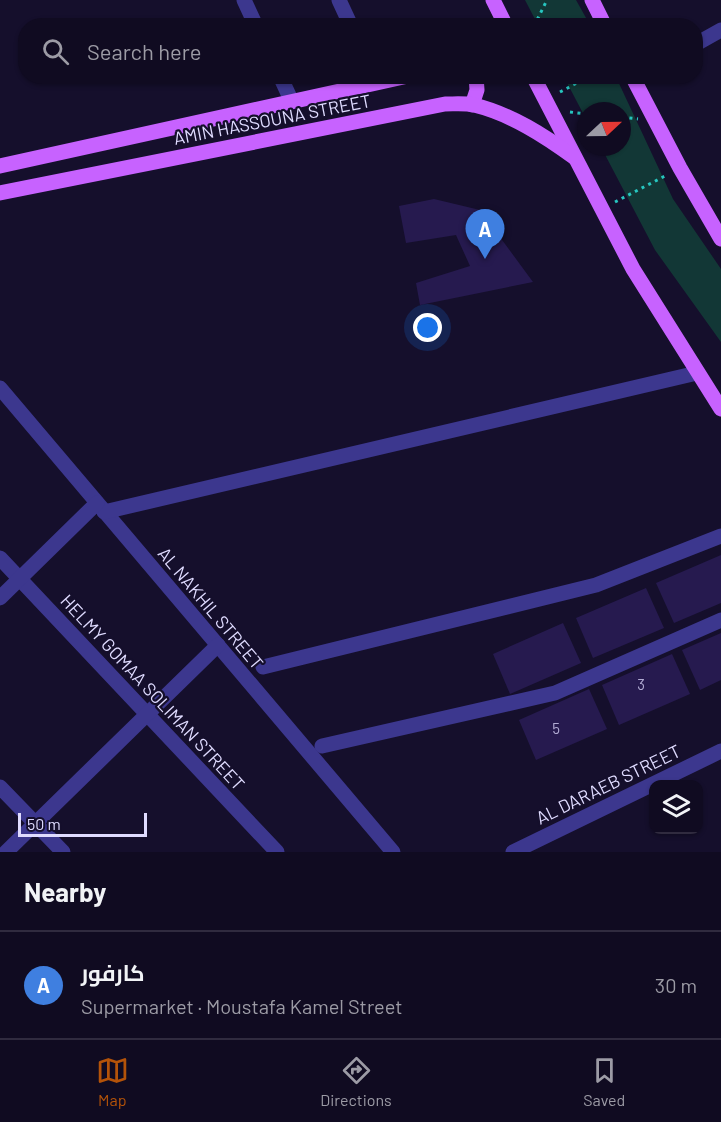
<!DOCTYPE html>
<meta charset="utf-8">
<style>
body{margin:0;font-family:Barlow,Cairo,sans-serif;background:#1e192e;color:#f1f3f6}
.controls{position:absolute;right:18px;bottom:18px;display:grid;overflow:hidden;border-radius:12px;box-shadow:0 2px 4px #0004}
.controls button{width:54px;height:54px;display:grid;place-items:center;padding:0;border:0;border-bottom:2px solid #302b3f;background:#100b21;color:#f1f3f6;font:30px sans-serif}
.compass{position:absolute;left:577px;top:102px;width:54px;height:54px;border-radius:50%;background:#100b21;box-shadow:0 2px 4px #0004;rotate:68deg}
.scale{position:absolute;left:18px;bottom:15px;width:129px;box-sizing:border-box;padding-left:6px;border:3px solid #dfdbff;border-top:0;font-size:16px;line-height:21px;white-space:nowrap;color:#dfdbff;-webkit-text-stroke:4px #150f2c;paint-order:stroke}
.you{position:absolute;left:428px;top:328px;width:21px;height:21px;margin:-15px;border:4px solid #fff;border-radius:50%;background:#1a73e8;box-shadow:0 0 0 9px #1a73e833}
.badge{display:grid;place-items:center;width:39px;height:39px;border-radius:50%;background:#b45309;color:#fff;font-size:20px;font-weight:700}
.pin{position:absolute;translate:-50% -50px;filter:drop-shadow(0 2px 3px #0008)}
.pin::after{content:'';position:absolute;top:32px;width:21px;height:18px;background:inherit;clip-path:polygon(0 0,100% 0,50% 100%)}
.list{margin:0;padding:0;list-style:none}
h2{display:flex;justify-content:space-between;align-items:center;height:78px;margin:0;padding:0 24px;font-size:26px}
h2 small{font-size:20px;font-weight:400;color:#9c9ba5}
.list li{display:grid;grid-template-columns:39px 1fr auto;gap:18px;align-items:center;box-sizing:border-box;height:108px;padding:0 24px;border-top:2px solid #302b3f}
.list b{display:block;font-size:22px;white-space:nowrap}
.list p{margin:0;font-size:20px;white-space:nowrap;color:#9c9ba5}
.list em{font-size:20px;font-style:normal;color:#9c9ba5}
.icon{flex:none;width:33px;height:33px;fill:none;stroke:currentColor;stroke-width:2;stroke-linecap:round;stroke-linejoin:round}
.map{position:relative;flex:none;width:721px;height:852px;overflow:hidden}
.search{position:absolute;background:#100b21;box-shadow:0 2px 4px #0004;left:18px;right:18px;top:18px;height:66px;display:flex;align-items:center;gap:15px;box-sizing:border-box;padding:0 21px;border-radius:24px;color:#9c9ba5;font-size:22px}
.sheet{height:186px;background:#100b21}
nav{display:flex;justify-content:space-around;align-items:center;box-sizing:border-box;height:84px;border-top:2px solid #302b3f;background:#100b21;font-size:16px;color:#9c9ba5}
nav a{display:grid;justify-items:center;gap:3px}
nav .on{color:#b45309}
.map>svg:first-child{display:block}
.green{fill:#123736}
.building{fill:#261a4f}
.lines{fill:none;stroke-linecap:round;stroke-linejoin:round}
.path{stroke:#27c6c0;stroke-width:3;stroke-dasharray:3 4.5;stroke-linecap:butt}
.street{stroke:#3c378e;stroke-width:15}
.primary{stroke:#c762ff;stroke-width:15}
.labels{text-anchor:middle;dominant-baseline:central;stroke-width:4.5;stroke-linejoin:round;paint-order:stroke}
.number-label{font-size:15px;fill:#b1abd3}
.street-label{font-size:18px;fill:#dfdbff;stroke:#150f2c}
</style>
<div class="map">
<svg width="721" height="852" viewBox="0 0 721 852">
<rect width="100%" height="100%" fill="#150f2c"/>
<g class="green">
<polygon points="525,0 576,0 590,25 538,25"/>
<polygon points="564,77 616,77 673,199 721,269 721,342 655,250 601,147 622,147 622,111 586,111 586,119"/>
</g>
<g class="building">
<polygon points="434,199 480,210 533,282 420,305 416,283 470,266 456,235 406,243 399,206"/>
<polygon points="721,555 721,603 674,623 656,583"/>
<polygon points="646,588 664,628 593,658 576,618"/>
<polygon points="563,623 581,663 510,694 493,654"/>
<polygon points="721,633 721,680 700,690 682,650"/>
<polygon points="672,654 690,694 619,725 602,685"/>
<polygon points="589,689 607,729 536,760 519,720"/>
</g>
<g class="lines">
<g class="path">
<polyline points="534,26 547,0"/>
<polyline points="560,92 590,76"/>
<polyline points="570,112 586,114"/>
<polyline points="622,117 638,119"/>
<polyline points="615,202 665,176"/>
</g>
<g class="street">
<polyline points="244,0 256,26"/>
<polyline points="339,0 351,26"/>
<polyline points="696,44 721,30"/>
<polyline points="280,76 292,102"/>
<polyline points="0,388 393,852"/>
<polyline points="104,512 697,373"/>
<polyline points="0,558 277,852"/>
<polyline points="0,598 97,503"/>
<polyline points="263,667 596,585 721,536"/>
<polyline points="322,746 555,693 721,620"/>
<polyline points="0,787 63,852"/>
<polyline points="6,852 218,645"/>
<polyline points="513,852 721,751"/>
</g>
<g class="primary">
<polyline points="493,0 506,26"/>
<polyline points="592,0 605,26"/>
<polyline points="533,76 633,269 721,409"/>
<polyline points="632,76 680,168 721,239"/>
<polyline points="472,105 477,90 476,76"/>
<polyline points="0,166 408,76"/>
<path d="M0,193L445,104C455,104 465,103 474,105C511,114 545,136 575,158"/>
</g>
</g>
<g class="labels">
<g class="number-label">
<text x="641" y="684">3</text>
<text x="556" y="728">5</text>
</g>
<g class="street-label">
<text transform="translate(272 119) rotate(-11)">AMIN HASSOUNA STREET</text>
<text transform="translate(211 608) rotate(50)">AL NAKHIL STREET</text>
<text transform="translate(153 692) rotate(47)">HELMY GOMAA SOLIMAN STREET</text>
<text transform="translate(608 784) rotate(-26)">AL DARAEB STREET</text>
</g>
</g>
</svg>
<div class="controls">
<button><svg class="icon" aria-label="layers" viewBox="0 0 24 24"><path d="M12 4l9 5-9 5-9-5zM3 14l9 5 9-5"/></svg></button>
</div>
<svg class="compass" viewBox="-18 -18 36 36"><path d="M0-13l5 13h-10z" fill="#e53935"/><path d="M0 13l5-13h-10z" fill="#9c9ba5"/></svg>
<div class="scale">50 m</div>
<div class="you"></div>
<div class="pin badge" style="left:485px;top:259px;background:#3f7fe0">A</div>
<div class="search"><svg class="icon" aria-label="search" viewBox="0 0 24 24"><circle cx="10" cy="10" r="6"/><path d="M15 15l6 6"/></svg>Search here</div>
</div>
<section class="sheet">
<h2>Nearby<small></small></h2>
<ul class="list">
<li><span class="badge" style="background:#3f7fe0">A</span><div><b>كارفور</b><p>Supermarket · Moustafa Kamel Street</p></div><em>30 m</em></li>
</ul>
</section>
<nav>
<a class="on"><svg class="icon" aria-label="map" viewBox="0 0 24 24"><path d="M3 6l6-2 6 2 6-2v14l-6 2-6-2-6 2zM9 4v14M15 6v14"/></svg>Map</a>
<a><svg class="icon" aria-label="directions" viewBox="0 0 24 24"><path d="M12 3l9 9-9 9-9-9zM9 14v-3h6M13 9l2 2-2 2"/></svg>Directions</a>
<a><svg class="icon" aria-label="saved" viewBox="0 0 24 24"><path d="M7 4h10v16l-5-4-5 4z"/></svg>Saved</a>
</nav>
